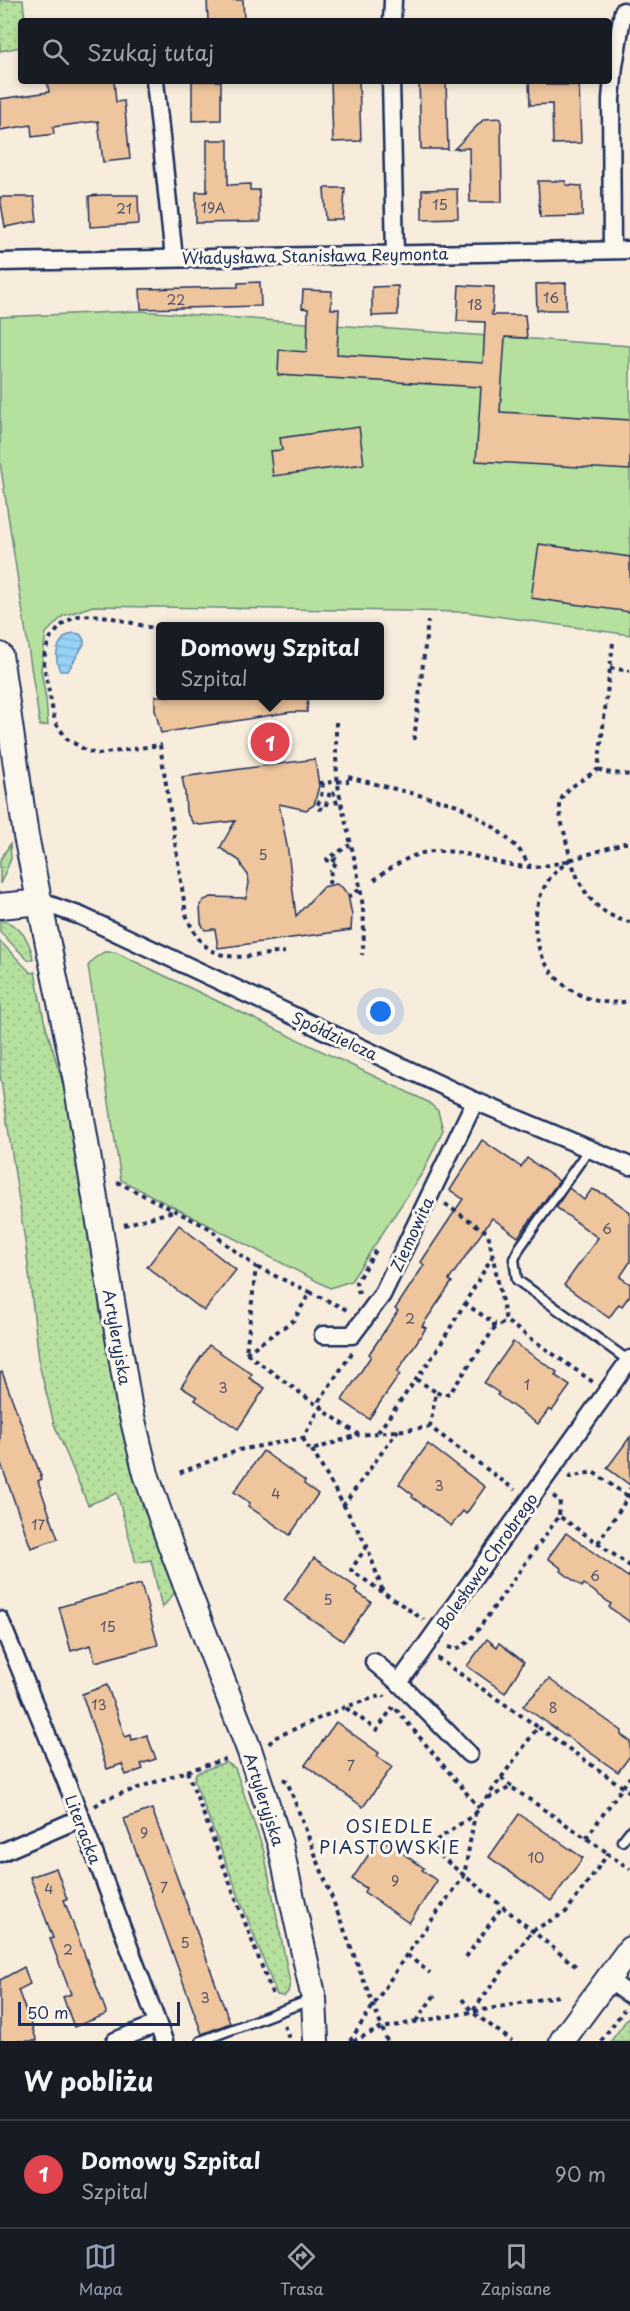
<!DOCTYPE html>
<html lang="pl">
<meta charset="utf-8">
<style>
body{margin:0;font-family:"Playpen Sans",sans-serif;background:#20242c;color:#f1f3f6}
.scale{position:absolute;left:18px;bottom:15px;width:162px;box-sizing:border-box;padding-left:6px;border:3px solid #1b2f5e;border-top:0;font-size:16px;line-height:21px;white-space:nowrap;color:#1b2f5e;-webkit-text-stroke:4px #fbf7ec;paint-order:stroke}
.you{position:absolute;left:381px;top:1012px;width:21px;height:21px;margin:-15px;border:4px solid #fff;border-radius:50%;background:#1a73e8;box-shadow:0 0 0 9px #1a73e833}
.badge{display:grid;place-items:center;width:39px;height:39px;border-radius:50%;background:#919bb2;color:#fff;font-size:20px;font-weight:700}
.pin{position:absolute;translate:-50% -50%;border:3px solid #fff;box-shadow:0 2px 6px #0006}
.popup{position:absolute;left:156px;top:622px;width:228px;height:78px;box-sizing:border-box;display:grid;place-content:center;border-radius:6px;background:#171b24;filter:drop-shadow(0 2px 4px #0005);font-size:20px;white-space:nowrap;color:#9ea1a6}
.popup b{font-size:22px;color:#f1f3f6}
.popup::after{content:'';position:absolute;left:50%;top:100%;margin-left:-12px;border:12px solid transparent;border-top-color:#171b24}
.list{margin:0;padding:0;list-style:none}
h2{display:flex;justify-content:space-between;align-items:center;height:78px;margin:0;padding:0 24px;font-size:26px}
h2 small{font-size:20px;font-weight:400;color:#9ea1a6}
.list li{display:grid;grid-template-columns:39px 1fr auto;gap:18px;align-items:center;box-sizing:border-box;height:108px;padding:0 24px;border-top:2px solid #363941}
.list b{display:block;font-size:22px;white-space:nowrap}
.list p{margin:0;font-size:20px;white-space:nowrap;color:#9ea1a6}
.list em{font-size:20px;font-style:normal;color:#9ea1a6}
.icon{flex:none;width:33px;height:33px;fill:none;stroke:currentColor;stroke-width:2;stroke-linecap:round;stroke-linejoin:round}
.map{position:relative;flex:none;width:630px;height:2041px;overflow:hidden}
.search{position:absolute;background:#171b24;box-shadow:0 3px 9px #0003;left:18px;right:18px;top:18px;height:66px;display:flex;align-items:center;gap:15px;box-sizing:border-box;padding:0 21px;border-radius:6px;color:#9ea1a6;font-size:22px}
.sheet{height:186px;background:#171b24}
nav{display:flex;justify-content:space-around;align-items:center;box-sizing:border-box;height:84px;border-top:2px solid #363941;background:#171b24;font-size:16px;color:#9ea1a6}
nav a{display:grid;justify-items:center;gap:3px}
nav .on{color:#919bb2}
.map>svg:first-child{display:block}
.grass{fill:url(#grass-dots);stroke:#68887e;stroke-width:1.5}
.park{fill:#b6e09d;stroke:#68887e;stroke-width:1.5}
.water{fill:url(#water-rules);stroke:#6591ba;stroke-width:1.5}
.building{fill:#eec59d;stroke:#1b2f5e;stroke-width:1.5}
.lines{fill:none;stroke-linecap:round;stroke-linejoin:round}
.lane-casing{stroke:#1b2f5e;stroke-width:13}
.street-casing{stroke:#1b2f5e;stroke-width:21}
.secondary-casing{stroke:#1b2f5e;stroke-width:28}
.path{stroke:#1b2f5e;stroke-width:4;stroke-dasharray:4.5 4.5;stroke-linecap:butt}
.lane{stroke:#fbf7ec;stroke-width:8}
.street{stroke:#fbf7ec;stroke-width:16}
.secondary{stroke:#fbf7ec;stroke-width:24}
.labels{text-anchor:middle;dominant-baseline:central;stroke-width:6;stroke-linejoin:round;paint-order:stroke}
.number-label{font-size:14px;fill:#50546e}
.street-label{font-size:16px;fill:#1b2f5e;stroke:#fbf7ec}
.neighbourhood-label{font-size:18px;letter-spacing:1.5px;fill:#1b2f5e;stroke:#fbf7ec}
</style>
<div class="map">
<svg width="630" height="2041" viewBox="0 0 630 2041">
<defs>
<pattern id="grass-dots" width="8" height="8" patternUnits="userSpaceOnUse" patternTransform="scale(1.5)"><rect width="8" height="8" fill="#b6e09d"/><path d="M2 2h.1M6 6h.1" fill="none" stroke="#9cc08a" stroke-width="1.8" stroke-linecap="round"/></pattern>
<pattern id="water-rules" width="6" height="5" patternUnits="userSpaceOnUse" patternTransform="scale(1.5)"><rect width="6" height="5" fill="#97d3f7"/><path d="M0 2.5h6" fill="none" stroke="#82b5d6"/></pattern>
</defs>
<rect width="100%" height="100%" fill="#f8eddc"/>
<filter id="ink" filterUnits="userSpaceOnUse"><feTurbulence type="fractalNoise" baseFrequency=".0167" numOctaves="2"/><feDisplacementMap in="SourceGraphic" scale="12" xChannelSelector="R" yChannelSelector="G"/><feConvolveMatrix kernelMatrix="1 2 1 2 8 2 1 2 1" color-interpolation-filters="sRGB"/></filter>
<g filter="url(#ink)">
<g class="grass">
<polygon points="0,0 23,0 25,21 21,21 21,47 0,51"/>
<polygon points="10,844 11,859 0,884 0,860"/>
<path d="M0,920C20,924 30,940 33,959L28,960L0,932Z"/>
<polygon points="0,941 31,973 35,972 44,1020 65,1091 104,1331 134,1476 176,1591 162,1608 151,1560 136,1563 117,1493 88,1505 54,1424 40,1368 26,1248 0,1074"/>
<polygon points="226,1762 235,1768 264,1852 290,1983 288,1992 284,1996 277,1995 194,1780 196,1773"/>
<polygon points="630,2015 630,2041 611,2041"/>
</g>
<g class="park">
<polygon points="140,311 630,346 630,635 467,612 93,606 63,616 46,633 41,670 46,699 48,725 40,726 0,462 0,317"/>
<polygon points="104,952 115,952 428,1102 438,1111 443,1130 423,1172 351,1281 330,1288 121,1180 88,966 95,958"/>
</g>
<path class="water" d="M73,633L80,634L84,640V644L68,671H60C53,656 57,638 73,633Z"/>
<g class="building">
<polygon points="207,0 243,0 244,21 208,21"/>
<polygon points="47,81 114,81 116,102 124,101 130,159 103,162 98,121 53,127 54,134 32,137 31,125 0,130 0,99 49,92"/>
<polygon points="192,81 221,81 221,120 192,121"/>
<polygon points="331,81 359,81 361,141 333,142"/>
<polygon points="419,81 446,81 448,149 421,149"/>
<polygon points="529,81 546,81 546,85 579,85 581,143 553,144 552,104 530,105"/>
<polygon points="501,118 502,202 470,202 469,148 454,149 484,119"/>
<polygon points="207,140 228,140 228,185 250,184 250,190 259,190 260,222 196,223 196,192 207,192"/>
<polygon points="538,181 566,181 566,185 582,186 582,216 540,217"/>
<polygon points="324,188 345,188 343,220 326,220"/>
<polygon points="457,189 458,218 422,219 422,190"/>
<polygon points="101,195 138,195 139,224 90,227 89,196"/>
<polygon points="0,197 34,197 37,221 5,227"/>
<polygon points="260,282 261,306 141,309 140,289 238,287 238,283"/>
<polygon points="566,283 566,310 537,310 536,284"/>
<polygon points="459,285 494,287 492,315 525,315 527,338 505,337 500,412 630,420 630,470 476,461 481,387 278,375 279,350 307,352 308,309 302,308 303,290 332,291 331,309 339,309 337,354 483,363 485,322 457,321"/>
<polygon points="398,286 398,315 372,316 372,287"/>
<polygon points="359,427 364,464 273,476 270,451 282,450 280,438"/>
<polygon points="539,544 630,557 630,612 531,598"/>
<polygon points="155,696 308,696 307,712 291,712 161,733 155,710"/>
<polygon points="315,759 319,786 314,805 306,810 279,804 288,851 296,916 323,887 336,884 342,887 348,895 352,915 351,930 218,948 215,929 205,930 201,923 200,905 204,900 211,897 246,898 249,883 248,875 242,867 240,861 220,848 235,821 200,825 193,823 186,812 185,792 182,777"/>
<polygon points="482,1140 521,1167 527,1158 559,1181 518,1237 492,1218 449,1280 452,1282 422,1326 426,1328 397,1372 400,1374 369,1419 342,1400 371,1356 369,1354 398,1311 395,1309 424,1265 421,1262 463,1199 450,1190"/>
<polygon points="569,1188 584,1200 592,1189 606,1195 630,1212 630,1262 620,1277 630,1284 630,1295 622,1306 619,1304 609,1318 564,1285 598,1238 556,1207"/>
<polygon points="179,1225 236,1270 204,1311 147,1267"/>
<polygon points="513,1342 557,1372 555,1375 570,1386 552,1411 549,1409 538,1424 497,1395 499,1393 484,1383"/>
<polygon points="209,1345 252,1374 249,1378 265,1388 238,1429 195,1400 197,1397 181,1387"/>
<polygon points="2,1372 42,1479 38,1481 58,1539 31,1548 0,1461 0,1373"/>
<polygon points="630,1437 630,1485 607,1468"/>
<polygon points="428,1444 485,1487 466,1514 463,1511 451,1526 412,1497 413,1495 399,1484"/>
<polygon points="263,1451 305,1481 304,1484 318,1494 290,1535 248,1506 250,1503 234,1492"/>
<polygon points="566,1533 628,1577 630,1574 630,1622 609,1607 611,1604 584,1584 582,1587 561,1571 562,1569 548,1558"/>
<polygon points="314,1558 357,1588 355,1591 371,1602 343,1641 284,1600"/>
<polygon points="141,1584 158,1645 95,1662 91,1645 71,1651 59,1607"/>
<polygon points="487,1639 497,1647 499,1643 524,1662 505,1693 467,1666"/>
<polygon points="549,1679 622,1731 621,1735 630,1741 630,1756 618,1772 523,1706"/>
<polygon points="107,1685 125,1737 131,1735 132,1740 147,1735 156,1759 141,1764 143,1769 126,1775 122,1764 107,1769 82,1694"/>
<polygon points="336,1722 379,1753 377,1756 392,1767 363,1807 305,1765"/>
<polygon points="152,1809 230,2023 202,2034 124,1819"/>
<polygon points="519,1814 583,1858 551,1901 489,1857"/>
<polygon points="380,1838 424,1868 422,1870 437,1881 409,1923 364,1892 366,1888 352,1879"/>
<polygon points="56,1868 67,1899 64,1900 107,2014 74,2027 63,1997 71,1994 50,1939 53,1938 30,1877"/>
<polygon points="24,1967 30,1984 18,1990 37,2041 0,2041 0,1980"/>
</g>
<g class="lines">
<g class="lane-casing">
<g id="lane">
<polyline points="589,1149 520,1247 514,1259 517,1280 629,1361"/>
<polyline points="622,1841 630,1831"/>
<polyline points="201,2041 310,2000"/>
</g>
</g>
<g class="street-casing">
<g id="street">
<polyline points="392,21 393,0"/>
<polyline points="155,81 174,258"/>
<polyline points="391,81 395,253"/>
<polyline points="612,250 611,99 614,66 623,11"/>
<polyline points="0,262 630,250"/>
<polyline points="41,902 81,916 475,1101 630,1166"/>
<polyline points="323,1335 352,1335 382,1295 475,1101"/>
<polyline points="0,1620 81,1818 164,2041"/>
<polyline points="374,1662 399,1683"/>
<polyline points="469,1754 399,1683 630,1359"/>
<polyline points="0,1853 81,1818"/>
<polyline points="607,1979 630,1995"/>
<polyline points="115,2041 157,2024"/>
</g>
</g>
<g class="secondary-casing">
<g id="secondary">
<polyline points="0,655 26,836 75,1076 129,1404 146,1474 170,1544 250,1752 280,1844 314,1999 316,2041"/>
<polyline points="0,906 41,902"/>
<polyline points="562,2041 630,1949"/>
</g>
</g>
<g class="path">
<polyline points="223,626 238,626"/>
<path d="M160,630L109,617L92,615L77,616L64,623L51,637L45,652L44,666L55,722L67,739L87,751L99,754L160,745L186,914C206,969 238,957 285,952"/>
<path d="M613,643L598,769C588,777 568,786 562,798C557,809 562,824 565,835C573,874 586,913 630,922"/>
<polyline points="610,668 630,671"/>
<path d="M336,722C336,748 335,775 341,801C351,851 370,903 362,955"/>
<polyline points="414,740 428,621"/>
<polyline points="598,769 604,772 630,775"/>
<polyline points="348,777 458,805 495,828 518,848 530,866"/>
<polyline points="319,783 349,781"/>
<polyline points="323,783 321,797 317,806 319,809 325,808 330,792 333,791 338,807 342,806"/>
<path d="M570,859C561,868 550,875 545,886C513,946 564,1014 630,1001"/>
<path d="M374,880C393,866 415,850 440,851C472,851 502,868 535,867C557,866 600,850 624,843H630"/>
<polyline points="329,884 331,871 337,861 336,859 329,863 327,859 350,845"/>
<polyline points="348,897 361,889"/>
<polyline points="117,1182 213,1230 216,1236 256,1267 246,1353 314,1403 321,1406 303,1438 239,1450 176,1474"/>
<polyline points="445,1204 488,1233 506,1321 593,1382"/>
<polyline points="124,1225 174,1211"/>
<polyline points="310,1292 347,1310"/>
<polyline points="359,1294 356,1282 378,1247"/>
<polyline points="464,1303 494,1323 494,1328"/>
<polyline points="246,1353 294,1320 310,1292 256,1267"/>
<polyline points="352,1353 319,1401 323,1410 359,1435 430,1427 515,1490"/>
<polyline points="416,1379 436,1392"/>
<polyline points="430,1427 436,1392 442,1395 450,1393 494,1329 506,1321"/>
<polyline points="378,1432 436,1352 492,1257"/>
<polyline points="303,1438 307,1447 312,1450 358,1435"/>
<polyline points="312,1450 367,1546 383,1592 424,1620"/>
<polyline points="569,1479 570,1477 593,1472 630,1498"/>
<polyline points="553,1496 560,1501 559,1516"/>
<polyline points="343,1506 398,1430"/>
<polyline points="598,1543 628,1497 630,1488"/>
<polyline points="367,1546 351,1570 382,1592"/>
<polyline points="448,1647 457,1649 470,1641 559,1516 630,1566"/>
<polyline points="437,1658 538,1727"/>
<polyline points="346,1708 377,1730 393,1707"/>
<polyline points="396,1709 479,1808"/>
<polyline points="269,1744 274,1738 345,1707 383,1695 385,1697"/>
<polyline points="187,1771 274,1998"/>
<polyline points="501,1778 514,1788"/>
<polyline points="283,1779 287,1781 387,2041"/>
<polyline points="488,1798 509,1788 514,1789 608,1853"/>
<polyline points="95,1806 103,1800 187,1771 229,1758"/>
<polyline points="475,1814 538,1727 630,1792"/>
<polyline points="586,1838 630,1777"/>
<polyline points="417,1851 428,1846 578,1968"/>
<polyline points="407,1955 430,1973"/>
<polyline points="466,1957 502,1907"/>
<polyline points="558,1996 472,2012 532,1931 566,1912 608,1854 630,1869"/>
<polyline points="462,1999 472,2011"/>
<polyline points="416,2021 437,1992"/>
<polyline points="284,2025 290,2041"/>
<polyline points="350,2041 407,1954 464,1876 475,1814 428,1846"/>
<polyline points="353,2041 382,2028 472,2012 512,2041"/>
<polyline points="601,2041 624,2010"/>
</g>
<use href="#lane" class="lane"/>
<use href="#street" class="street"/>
<use href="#secondary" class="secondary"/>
</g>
</g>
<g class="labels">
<g class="number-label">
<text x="440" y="204">15</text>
<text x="213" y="207">19A</text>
<text x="124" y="208">21</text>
<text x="551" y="297">16</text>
<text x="176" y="299">22</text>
<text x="475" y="304">18</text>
<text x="263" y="854">5</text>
<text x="607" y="1228">6</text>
<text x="410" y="1318">2</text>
<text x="527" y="1384">1</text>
<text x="223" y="1387">3</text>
<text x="439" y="1485">3</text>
<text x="276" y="1493">4</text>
<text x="38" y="1524">17</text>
<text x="595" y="1575">6</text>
<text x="328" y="1599">5</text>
<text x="108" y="1626">15</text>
<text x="99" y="1704">13</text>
<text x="553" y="1707">8</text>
<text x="351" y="1765">7</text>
<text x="144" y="1832">9</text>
<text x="536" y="1857">10</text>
<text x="395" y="1880">9</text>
<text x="164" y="1887">7</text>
<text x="49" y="1888">4</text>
<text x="185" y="1942">5</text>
<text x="68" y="1949">2</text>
<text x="205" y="1997">3</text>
</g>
<g class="street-label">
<text transform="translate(315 255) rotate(-1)">Władysława Stanisława Reymonta</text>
<text transform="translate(335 1035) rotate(25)">Spółdzielcza</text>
<text transform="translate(411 1234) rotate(-65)">Ziemowita</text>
<text transform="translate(118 1337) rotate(80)">Artyleryjska</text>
<text transform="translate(486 1561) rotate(-55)">Bolesława Chrobrego</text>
<text transform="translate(265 1799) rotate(72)">Artyleryjska</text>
<text transform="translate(84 1829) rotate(69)">Literacka</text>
</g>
<g class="neighbourhood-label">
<text x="390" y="1825">OSIEDLE<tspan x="390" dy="21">PIASTOWSKIE</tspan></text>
</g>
</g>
</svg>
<div class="scale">50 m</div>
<div class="you"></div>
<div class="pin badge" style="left:270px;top:742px;background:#e0444e">1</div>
<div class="popup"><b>Domowy Szpital</b>Szpital</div>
<div class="search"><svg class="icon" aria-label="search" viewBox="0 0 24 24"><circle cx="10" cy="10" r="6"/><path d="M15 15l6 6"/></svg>Szukaj tutaj</div>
</div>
<section class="sheet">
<h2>W pobliżu<small></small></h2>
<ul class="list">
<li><span class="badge" style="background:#e0444e">1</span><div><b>Domowy Szpital</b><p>Szpital</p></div><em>90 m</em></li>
</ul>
</section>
<nav>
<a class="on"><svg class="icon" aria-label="map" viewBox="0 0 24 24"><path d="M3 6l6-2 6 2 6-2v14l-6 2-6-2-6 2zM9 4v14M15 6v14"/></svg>Mapa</a>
<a><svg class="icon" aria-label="directions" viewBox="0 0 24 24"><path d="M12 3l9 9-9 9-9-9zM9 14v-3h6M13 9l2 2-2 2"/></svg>Trasa</a>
<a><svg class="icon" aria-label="saved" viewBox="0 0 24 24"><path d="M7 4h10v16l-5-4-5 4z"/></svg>Zapisane</a>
</nav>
